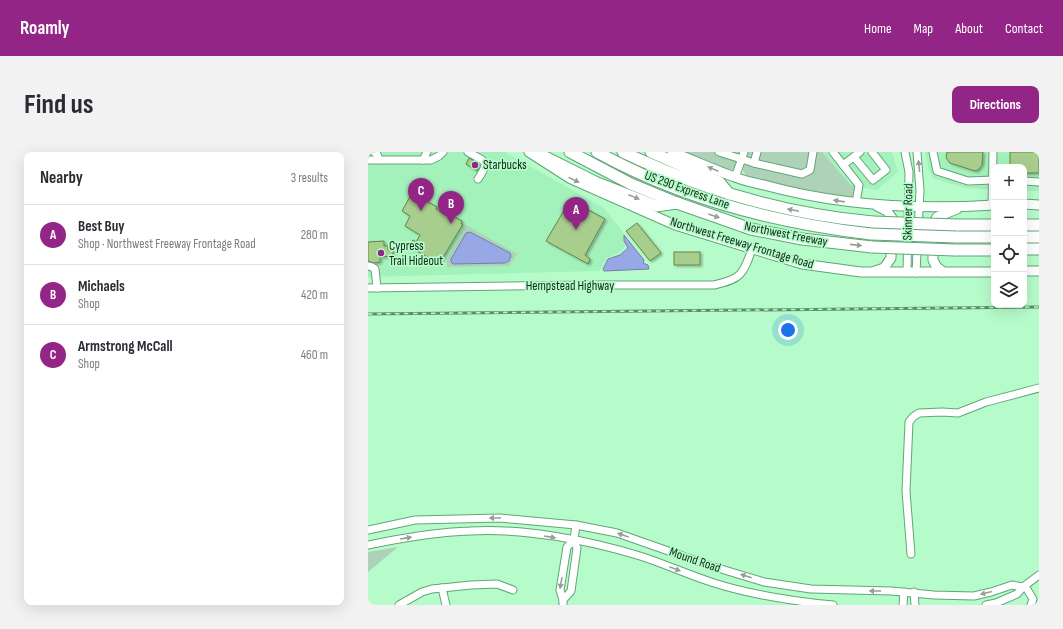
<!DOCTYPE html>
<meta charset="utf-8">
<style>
body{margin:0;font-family:"Sofia Sans Condensed",sans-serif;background:#f2f2f3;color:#2b2b33}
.controls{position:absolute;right:12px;top:12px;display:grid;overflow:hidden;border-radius:8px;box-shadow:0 4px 16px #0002}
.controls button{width:36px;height:36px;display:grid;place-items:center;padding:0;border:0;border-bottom:1px solid #e1e1e2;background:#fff;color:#2b2b33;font:20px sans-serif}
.you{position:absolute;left:420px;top:178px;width:14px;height:14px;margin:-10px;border:3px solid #fff;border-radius:50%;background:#1a73e8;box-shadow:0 0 0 6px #1a73e833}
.badge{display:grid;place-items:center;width:26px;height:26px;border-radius:50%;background:#932586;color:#fff;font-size:13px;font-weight:700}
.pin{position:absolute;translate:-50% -33px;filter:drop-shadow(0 1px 2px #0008)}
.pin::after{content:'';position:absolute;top:21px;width:14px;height:12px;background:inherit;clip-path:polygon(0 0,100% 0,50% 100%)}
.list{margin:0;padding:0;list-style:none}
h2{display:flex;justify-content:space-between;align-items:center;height:52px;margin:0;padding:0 16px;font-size:17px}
h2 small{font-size:13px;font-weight:400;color:#7c7c81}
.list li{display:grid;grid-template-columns:26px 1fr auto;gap:12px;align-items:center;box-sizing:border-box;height:60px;padding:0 16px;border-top:1px solid #e1e1e2}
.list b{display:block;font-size:15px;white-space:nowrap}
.list p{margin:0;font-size:13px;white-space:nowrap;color:#7c7c81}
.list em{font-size:13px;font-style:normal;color:#7c7c81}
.icon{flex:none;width:22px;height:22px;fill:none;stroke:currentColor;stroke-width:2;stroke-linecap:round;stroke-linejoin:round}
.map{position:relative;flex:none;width:671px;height:453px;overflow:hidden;border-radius:8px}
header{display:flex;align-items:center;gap:24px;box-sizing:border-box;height:56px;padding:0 20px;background:#932586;color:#fff}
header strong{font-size:19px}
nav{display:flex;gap:22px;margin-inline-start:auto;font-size:14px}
.intro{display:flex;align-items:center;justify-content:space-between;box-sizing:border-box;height:96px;padding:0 24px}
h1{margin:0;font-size:28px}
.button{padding:10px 18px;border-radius:8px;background:#932586;color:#fff;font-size:14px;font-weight:700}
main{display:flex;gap:24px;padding:0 24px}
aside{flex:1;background:#fff;border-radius:8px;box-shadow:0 4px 16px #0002}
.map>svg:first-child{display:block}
.built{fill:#a4f2bb}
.green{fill:#add2b7}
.water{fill:#98a7e5;stroke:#6f82a8}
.building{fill:#a8ce8e;stroke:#628548;filter:url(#shadow)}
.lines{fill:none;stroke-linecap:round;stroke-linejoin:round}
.minor-casing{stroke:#62a578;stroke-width:9}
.major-casing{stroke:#62a578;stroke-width:11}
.highway-casing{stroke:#62a578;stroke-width:13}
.minor{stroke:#fff;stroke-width:7}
.major{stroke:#fff;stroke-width:9}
.highway{stroke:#fff;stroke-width:11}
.rail-casing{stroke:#5d8d6c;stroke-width:3}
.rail{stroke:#b6fcca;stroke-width:1.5;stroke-dasharray:4.5;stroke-linecap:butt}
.highway-bridge-casing{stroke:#62a578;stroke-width:13;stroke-linecap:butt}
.highway-bridge{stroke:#fff;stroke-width:11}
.oneway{fill:#939f97}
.poi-dot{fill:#932586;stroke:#b6fcca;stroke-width:1.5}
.labels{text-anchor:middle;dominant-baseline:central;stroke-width:3.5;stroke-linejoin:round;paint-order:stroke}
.poi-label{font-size:13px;fill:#0e2a18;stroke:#b6fcca;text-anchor:start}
.street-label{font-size:13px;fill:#0e2a18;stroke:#b6fcca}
</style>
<header>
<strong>Roamly</strong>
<nav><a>Home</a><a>Map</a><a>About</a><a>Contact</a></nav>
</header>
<div class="intro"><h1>Find us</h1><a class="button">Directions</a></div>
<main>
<aside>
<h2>Nearby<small>3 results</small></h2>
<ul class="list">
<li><span class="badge">A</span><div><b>Best Buy</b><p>Shop · Northwest Freeway Frontage Road</p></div><em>280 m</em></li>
<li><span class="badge">B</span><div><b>Michaels</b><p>Shop</p></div><em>420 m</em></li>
<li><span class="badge">C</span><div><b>Armstrong McCall</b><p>Shop</p></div><em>460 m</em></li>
</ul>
</aside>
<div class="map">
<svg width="671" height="453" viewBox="0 0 671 453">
<defs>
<filter id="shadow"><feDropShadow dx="2" dy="1.5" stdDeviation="1" flood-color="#0004"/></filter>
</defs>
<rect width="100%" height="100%" fill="#b6fcca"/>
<g class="built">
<polygon points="0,0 137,0 236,56 256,81 257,96 249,102 239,106 231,119 0,125"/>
<polygon points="328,0 524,0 530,20 509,38 382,18"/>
<polygon points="557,0 671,0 671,39 656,39 656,15 626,15 626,38 597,36 565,26 561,18"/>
</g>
<g class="green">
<polygon points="311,0 371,0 366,16 364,18 359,18"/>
<polygon points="379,0 454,0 483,34 487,31 485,44 483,45 430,37 379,24 375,19"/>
<polygon points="98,73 149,102 141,114 79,115 79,107"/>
<polygon points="30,395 0,420 0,400"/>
</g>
<g class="water">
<polygon points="102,80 142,101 143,104 141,109 137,111 85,112 83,110 83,107 98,81"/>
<polygon points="256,83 276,108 275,111 280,113 281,117 236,119 235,117 240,107 252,103 260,96 256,89"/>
</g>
<g class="building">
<polygon points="579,0 615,0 614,13 610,18 607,19 582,11 578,6"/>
<polygon points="642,0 671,0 671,21 656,21 656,15 642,15"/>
<polygon points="101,6 112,13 109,19 98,12"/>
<polygon points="44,41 69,55 68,57 76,62 78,60 94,69 93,72 95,72 71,112 41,94 45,88 48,90 52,83 37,74 42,64 34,59"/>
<polygon points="202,48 237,67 217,103 222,107 220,112 178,89"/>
<polygon points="269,71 293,101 282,109 258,79"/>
<polygon points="16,89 16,94 20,94 20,98 25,98 25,104 12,105 12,110 6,111 0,109 0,90"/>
<rect x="306" y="100" width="26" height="13"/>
</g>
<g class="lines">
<g class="minor-casing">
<g id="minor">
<polyline points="6,0 9,2 11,8"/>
<path d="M100,0C117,10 123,8 110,27"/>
<polyline points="351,0 386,11 434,22 442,18 445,0"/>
<polyline points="465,0 491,33 488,51"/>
<polyline points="537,0 541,20 539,121"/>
<polyline points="565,0 569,19 600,29 626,28"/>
<polyline points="486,5 505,28 518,18 504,0"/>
<polyline points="0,8 63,8 71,4 75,0"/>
<polyline points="55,8 59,0"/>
<polyline points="386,11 389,0"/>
<polyline points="475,13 492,0"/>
<polyline points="367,26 376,0"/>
<polyline points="656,29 671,30"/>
<polyline points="624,53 625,0"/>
<polyline points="0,114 4,115 7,117 9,136"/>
<polyline points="548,121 552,38 549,0"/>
<path d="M0,136L222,133H346C373,127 375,123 384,97"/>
<polyline points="0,378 47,368 132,366 208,373 249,381 343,414 396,430 443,437 523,439 566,443 606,444 623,440 644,433 655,435"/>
<path d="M0,393C34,386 68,380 102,379C156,376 220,388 272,404C297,412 321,423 346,431C384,443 424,449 465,453"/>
<polyline points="543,402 538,339 541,270 545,265 551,261 574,260 590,261 618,250 671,236"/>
<polyline points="657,434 665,447 663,453"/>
<polyline points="74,436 78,453"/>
<polyline points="546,440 547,453"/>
<polyline points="195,448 203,439 209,396 206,388 208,373"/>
<polyline points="31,453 54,440 64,437 103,433 129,432 145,438"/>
<polyline points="195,453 195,448 192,438 199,395 206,388"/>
<polyline points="535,453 536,440"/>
<polyline points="618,453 628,451 649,442 655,435 671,423"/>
</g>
</g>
<g class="major-casing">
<g id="major">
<polyline points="161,0 203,27 307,73 434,112 493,120 626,120"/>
<path d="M304,0C325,8 346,18 367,25C376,29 386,31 396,33C472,54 548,58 626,53"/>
<polyline points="656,52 671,53"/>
<polyline points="507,119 516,116 523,106 524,66 519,59 509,54"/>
<polyline points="656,119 671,119"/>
<polyline points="575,120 568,114 565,108 565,72 569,65 589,57"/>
</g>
</g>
<g class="highway-casing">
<g id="highway">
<polyline points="167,0 227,30 288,54 309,51"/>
<polyline points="202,0 263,32 309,51 383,77 434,87 504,95"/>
<path d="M229,0C314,47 408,71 503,82"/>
<path d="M255,0C334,38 418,62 505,70"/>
<polyline points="283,0 351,30 361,42"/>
<polyline points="589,73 626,73"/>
<polyline points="656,73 671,73"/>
<polyline points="588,85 626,85"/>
<polyline points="656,85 671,85"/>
<polyline points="656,97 671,97"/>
<polyline points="587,98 626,98"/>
</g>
</g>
<use href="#minor" class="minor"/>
<use href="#major" class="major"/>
<use href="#highway" class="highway"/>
<g class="rail-casing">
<polyline id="rail" points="0,162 671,155"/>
</g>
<use href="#rail" class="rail"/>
<g class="highway-bridge-casing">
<g id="highway-bridge">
<polyline points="505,70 589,73"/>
<polyline points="503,82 588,85"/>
<polyline points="504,95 587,98"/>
</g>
</g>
<use href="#highway-bridge" class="highway-bridge"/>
</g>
<defs><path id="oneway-solid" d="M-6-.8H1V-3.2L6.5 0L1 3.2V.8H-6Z"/></defs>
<g class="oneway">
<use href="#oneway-solid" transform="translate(551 14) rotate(-96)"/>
<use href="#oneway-solid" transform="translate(345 17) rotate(-158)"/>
<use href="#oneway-solid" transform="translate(206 28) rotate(26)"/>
<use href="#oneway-solid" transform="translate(266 45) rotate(22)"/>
<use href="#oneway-solid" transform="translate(471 49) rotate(-172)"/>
<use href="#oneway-solid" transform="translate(425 58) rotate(-168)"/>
<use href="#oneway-solid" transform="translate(346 64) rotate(19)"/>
<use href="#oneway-solid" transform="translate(488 93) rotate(6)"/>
<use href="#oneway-solid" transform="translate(127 366) rotate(180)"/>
<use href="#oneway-solid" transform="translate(255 383) rotate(-161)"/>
<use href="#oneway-solid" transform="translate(182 385) rotate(9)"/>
<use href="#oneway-solid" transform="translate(38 386) rotate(-9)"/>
<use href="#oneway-solid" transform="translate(307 417) rotate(21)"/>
<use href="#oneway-solid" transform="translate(378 424) rotate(-163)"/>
<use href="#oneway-solid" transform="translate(193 431) rotate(100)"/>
<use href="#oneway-solid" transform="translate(507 439) rotate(-180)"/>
<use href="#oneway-solid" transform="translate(618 441) rotate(166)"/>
</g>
<g class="poi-dot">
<circle cx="107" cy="13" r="4"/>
<circle cx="13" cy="101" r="4"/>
</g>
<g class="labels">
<g class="poi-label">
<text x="115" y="13">Starbucks</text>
<text x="21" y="94">Cypress<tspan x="21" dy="15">Trail Hideout</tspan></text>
</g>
<g class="street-label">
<text transform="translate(319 38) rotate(20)">US 290 Express Lane</text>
<text transform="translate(540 60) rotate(-89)">Skinner Road</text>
<text transform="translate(418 82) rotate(11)">Northwest Freeway</text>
<text transform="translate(374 91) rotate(17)">Northwest Freeway Frontage Road</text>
<text x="202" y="134">Hempstead Highway</text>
<text transform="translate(327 408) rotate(19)">Mound Road</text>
</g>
</g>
</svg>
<div class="controls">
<button>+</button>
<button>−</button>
<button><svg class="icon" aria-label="locate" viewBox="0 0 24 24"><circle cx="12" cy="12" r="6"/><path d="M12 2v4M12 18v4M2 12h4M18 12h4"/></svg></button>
<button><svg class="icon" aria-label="layers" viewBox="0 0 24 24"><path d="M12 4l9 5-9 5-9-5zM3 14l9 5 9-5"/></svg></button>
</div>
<div class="you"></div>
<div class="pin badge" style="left:208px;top:78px">A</div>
<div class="pin badge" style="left:83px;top:72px">B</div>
<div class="pin badge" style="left:53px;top:59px">C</div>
</div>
</main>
